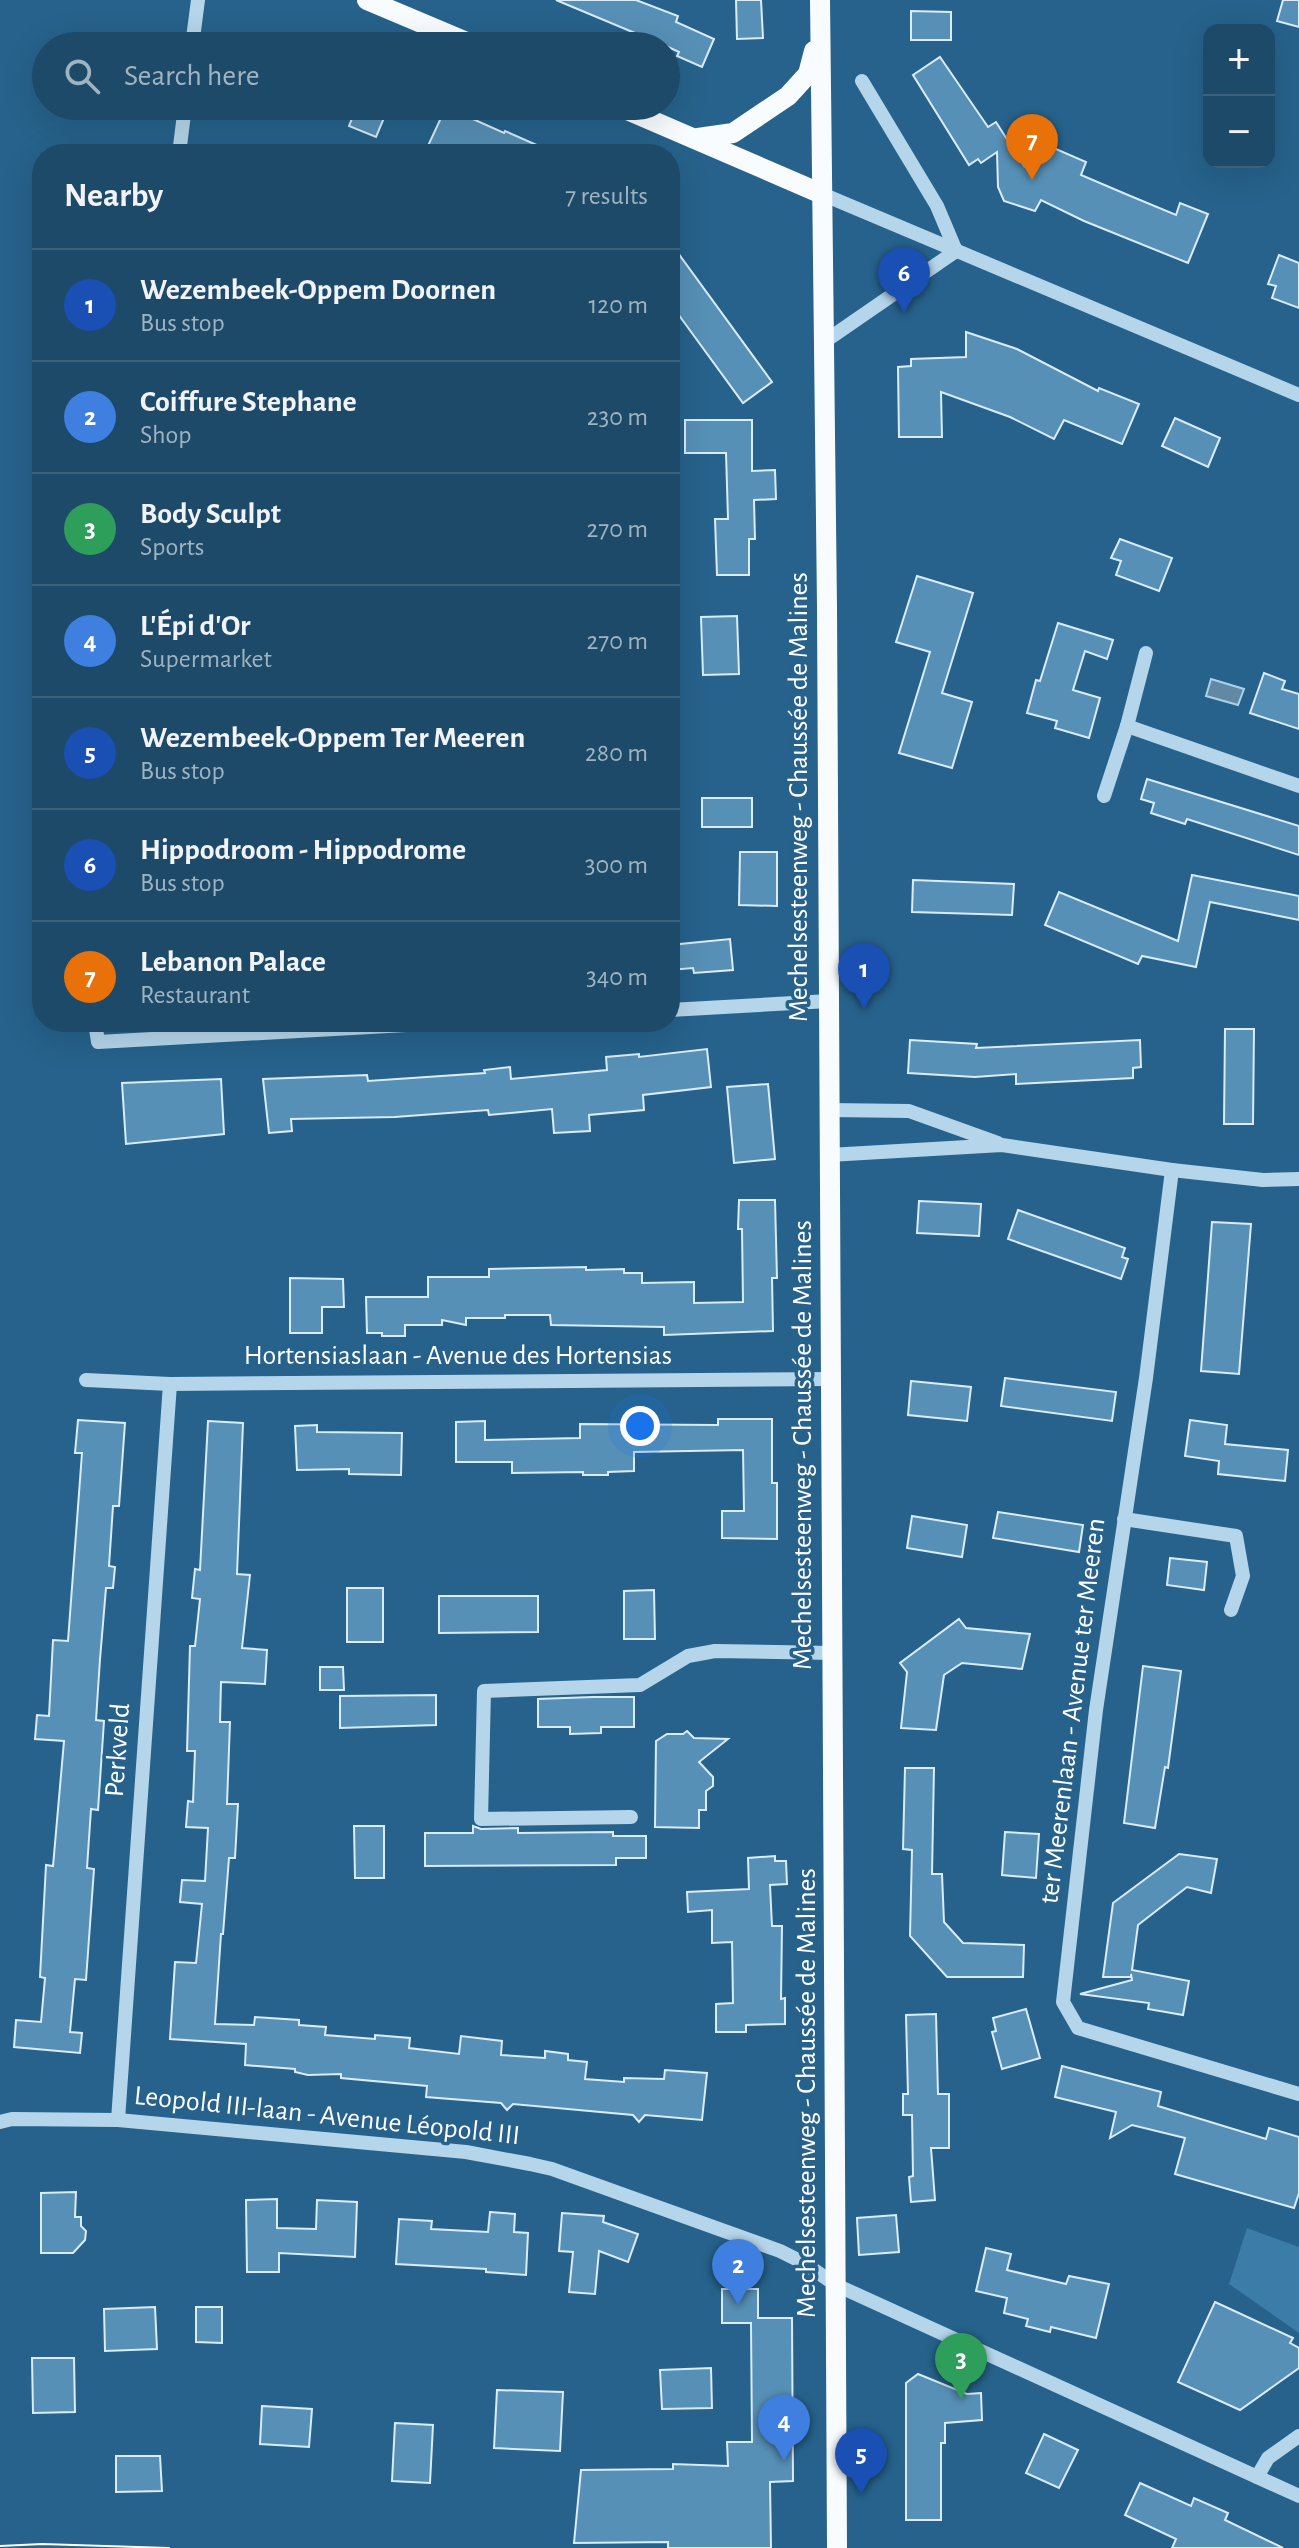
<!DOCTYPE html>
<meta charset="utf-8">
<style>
body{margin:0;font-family:"Alegreya Sans",sans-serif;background:#25516e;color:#f1f3f6}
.controls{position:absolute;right:24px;top:24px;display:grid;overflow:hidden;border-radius:16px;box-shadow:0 8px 32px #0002}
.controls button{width:72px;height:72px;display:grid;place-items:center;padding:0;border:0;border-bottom:2px solid #3a627c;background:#1c4a68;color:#f1f3f6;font:40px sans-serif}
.you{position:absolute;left:640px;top:1426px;width:28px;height:28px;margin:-20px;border:6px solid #fff;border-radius:50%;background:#1a73e8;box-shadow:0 0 0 12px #1a73e833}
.badge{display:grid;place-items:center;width:52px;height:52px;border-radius:50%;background:#d6ab8b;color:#fff;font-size:26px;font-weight:700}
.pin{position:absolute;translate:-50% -66px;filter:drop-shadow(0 2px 4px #0008)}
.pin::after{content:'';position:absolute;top:42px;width:28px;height:24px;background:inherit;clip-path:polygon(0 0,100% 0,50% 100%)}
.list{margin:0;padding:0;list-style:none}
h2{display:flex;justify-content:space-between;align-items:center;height:104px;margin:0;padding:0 32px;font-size:34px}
h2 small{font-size:26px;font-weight:400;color:#a0b3c0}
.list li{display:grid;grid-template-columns:52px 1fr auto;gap:24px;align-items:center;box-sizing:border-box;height:112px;padding:0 32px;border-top:2px solid #3a627c}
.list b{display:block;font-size:30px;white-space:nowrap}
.list p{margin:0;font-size:26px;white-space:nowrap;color:#a0b3c0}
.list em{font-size:26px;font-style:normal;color:#a0b3c0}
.icon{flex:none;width:44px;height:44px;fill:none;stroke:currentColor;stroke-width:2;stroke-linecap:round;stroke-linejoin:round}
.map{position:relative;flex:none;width:1299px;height:2548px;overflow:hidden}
.search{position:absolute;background:#1c4a68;box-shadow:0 8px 32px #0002;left:32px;top:32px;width:648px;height:88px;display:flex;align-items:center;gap:20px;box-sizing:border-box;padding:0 28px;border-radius:44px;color:#a0b3c0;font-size:30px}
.panel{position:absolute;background:#1c4a68;box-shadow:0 8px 32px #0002;left:32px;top:144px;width:648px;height:888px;border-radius:32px}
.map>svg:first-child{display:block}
.green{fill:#3b7da8}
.water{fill:#6288a4;stroke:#a9d2ea;stroke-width:2}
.building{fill:#5790b6;stroke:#d9ecf8;stroke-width:2}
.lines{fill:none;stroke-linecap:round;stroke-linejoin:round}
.minor{stroke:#b5d5ea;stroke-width:14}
.major{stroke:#f8fcfe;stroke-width:20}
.tram{stroke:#fff;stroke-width:2}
.labels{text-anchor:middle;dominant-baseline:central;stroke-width:7;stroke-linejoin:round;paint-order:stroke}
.street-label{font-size:28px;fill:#fff;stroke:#26628b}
</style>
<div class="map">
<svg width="1299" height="2548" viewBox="0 0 1299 2548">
<rect width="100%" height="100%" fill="#26628b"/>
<polygon class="green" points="1247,2228 1299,2247 1299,2333 1229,2284"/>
<polygon class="water" points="1211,679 1244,689 1238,705 1206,696"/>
<g class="building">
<polygon points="556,0 636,0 678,16 676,22 714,39 702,67 677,56 679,52 666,46"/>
<polygon points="736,0 761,0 763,38 737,39"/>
<polygon points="1283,0 1299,0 1299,27 1277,21"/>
<polygon points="911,11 951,12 951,40 911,40"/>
<polygon points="940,57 988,127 996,122 1024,166 1033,139 1086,162 1081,175 1128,195 1176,215 1180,203 1208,214 1188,263 1084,221 1041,200 1035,211 1004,201 998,187 997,152 981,163 978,159 969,165 913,75"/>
<polygon points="357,106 389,106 376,137 349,126"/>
<polygon points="446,107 504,133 505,131 557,154 441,154 427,148"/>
<polygon points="670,242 772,382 743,403 670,303"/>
<polygon points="1279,255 1299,263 1299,308 1272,298 1276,286 1268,284"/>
<polygon points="966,332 1017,349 1098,391 1099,388 1139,404 1122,444 1064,420 1054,439 1010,417 941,392 942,437 899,437 898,367 911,366 911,359 966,357"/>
<polygon points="1175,418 1220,438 1208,467 1162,446"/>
<polygon points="685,420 752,420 752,471 775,470 776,499 754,500 755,539 749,539 749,575 717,575 715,519 728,519 726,453 685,453"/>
<polygon points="1120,539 1172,558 1159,591 1116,575 1121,561 1111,558"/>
<polygon points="917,576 973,593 942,693 972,702 952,768 899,753 930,652 896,642"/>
<polygon points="737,616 739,674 703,675 701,617"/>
<polygon points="1058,623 1113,640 1107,659 1085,651 1073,690 1100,698 1089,738 1055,728 1057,721 1027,713 1036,680 1040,681"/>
<polygon points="1264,673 1285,681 1282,689 1299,694 1299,729 1250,713"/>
<polygon points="1147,779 1299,826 1299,855 1187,819 1185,824 1151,813 1154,803 1141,799"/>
<rect x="702" y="798" width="50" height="29"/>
<polygon points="740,852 777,852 777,906 739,905"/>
<polygon points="1192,875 1299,896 1299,920 1210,902 1196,967 1142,956 1138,964 1045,925 1059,892 1178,941"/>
<polygon points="913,880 1014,884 1012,915 912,912"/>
<polygon points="730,939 733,970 694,973 693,968 670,970 670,945"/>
<polygon points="1225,1029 1254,1029 1253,1124 1224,1124"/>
<polygon points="910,1040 977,1044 976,1048 1140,1040 1141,1067 1133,1068 1133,1078 1016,1084 1016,1074 975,1077 908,1073"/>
<polygon points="707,1049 711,1087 643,1095 644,1110 589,1115 590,1131 554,1133 552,1109 489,1115 488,1110 395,1117 291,1119 292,1131 269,1133 263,1079 367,1075 368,1081 485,1073 484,1070 510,1067 511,1079 607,1070 606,1057 639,1054 639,1057"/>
<polygon points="221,1079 224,1134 126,1144 122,1083"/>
<polygon points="768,1084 775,1159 734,1163 727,1087"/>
<polygon points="739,1200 775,1200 777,1278 772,1278 773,1331 664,1335 664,1327 551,1325 550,1315 505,1315 505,1318 466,1318 466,1325 442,1320 442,1325 405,1325 405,1336 382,1336 382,1333 367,1333 366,1297 428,1297 428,1277 489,1277 489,1269 586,1267 586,1270 624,1269 624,1273 642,1273 642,1283 694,1282 694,1303 743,1302 742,1229 738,1229"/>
<polygon points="919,1201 981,1204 979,1236 917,1233"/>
<polygon points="1018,1210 1125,1248 1122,1257 1128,1259 1121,1279 1008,1239"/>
<polygon points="1212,1222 1251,1224 1239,1374 1201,1371"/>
<polygon points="290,1278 343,1279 344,1307 322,1307 322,1333 290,1333"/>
<polygon points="1005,1378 1116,1392 1112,1421 1001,1406"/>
<polygon points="911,1381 971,1387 967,1421 908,1415"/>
<polygon points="718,1419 772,1419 772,1483 777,1483 777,1539 722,1538 722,1511 744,1511 743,1450 634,1452 634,1471 608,1472 608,1475 583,1475 583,1472 512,1473 512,1462 456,1462 456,1422 485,1421 485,1440 580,1438 580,1424 718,1425"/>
<polygon points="78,1420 125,1423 119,1506 113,1506 109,1566 115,1567 113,1588 106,1588 100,1659 96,1720 104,1721 98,1810 91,1809 87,1868 94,1869 86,1980 75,1979 70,2032 82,2033 80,2053 14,2047 16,2020 41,2022 45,1978 40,1977 46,1865 53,1866 64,1741 35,1739 37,1715 49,1716 53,1640 68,1641 82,1453 75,1453"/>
<polygon points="1190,1420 1227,1425 1225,1444 1288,1450 1285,1481 1218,1474 1219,1461 1185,1456"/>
<polygon points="208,1421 243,1423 237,1574 250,1575 242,1648 267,1650 265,1684 221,1682 220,1722 230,1722 227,1804 238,1804 235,1858 229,1858 223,1934 221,1934 215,2024 254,2025 255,2017 299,2020 299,2025 326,2027 325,2035 375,2039 375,2035 410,2038 409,2048 459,2054 461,2036 502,2041 501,2055 545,2058 545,2051 568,2054 568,2060 587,2062 585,2079 624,2082 624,2078 664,2079 665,2070 707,2073 702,2120 645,2115 639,2122 633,2115 513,2104 507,2110 501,2103 426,2097 427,2086 341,2078 341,2074 308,2075 295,2072 295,2069 245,2065 246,2044 170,2039 175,1962 196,1963 202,1904 180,1902 182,1880 205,1881 208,1828 186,1827 188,1801 193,1802 195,1751 187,1751 190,1646 195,1646 200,1599 192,1598 195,1569 200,1570"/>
<polygon points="317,1425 317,1432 402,1433 401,1475 349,1474 349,1469 297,1470 295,1426"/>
<polygon points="998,1512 1083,1525 1079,1552 993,1538"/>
<polygon points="912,1516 967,1525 962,1557 907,1548"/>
<polygon points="1170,1558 1207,1562 1204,1590 1167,1585"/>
<rect x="347" y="1588" width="36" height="54"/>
<polygon points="654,1590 655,1639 624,1639 624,1591"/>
<polygon points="439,1596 538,1596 538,1632 439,1633"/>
<polygon points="959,1619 966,1628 1030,1634 1022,1669 962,1663 944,1675 936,1730 901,1728 907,1672 900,1663"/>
<polygon points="1143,1666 1181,1671 1168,1768 1165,1767 1155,1828 1124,1823"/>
<polygon points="320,1667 343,1667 344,1690 320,1690"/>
<polygon points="436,1695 436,1725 340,1728 340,1696"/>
<polygon points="593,1697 634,1697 634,1727 601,1727 601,1733 570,1734 570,1727 538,1727 538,1699"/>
<polygon points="687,1731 694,1738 728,1739 699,1762 713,1777 713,1786 706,1791 706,1810 699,1810 699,1828 655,1827 656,1741 667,1734 683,1734"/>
<polygon points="905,1768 934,1768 932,1874 942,1874 944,1922 963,1943 1024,1945 1023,1977 947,1977 910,1936 912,1850 903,1849"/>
<polygon points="354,1826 384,1826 384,1878 355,1878"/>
<polygon points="473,1826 481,1829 518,1828 518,1833 613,1832 613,1836 646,1836 646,1858 616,1858 616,1865 425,1866 425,1833 473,1833"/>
<polygon points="1005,1832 1039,1834 1036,1878 1002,1875"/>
<polygon points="1179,1854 1217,1859 1211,1893 1187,1887 1138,1925 1132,1970 1189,1981 1183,2015 1148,2009 1149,2003 1080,1994 1132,1980 1131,1974 1131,1977 1103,1977 1113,1903"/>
<polygon points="775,1856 775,1861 786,1861 787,1884 770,1885 772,1926 782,1926 781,1999 785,1998 785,2024 746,2025 746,2032 716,2032 716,2004 733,2003 732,1942 712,1943 712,1910 688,1912 687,1892 749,1889 748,1858"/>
<polygon points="1026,2009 1040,2058 1002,2069 992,2032 996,2031 993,2018"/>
<polygon points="936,2014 938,2094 949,2094 949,2148 931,2148 935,2200 911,2202 909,2177 913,2176 912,2115 903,2115 903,2094 908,2094 906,2015"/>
<polygon points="1062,2066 1161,2092 1158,2106 1266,2139 1269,2128 1299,2137 1299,2193 1294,2208 1175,2174 1185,2138 1132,2125 1110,2138 1116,2112 1055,2097"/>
<polygon points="76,2192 75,2217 81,2217 81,2226 86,2231 85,2240 73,2253 41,2253 41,2193"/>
<polygon points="277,2199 277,2228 316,2229 317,2200 357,2202 355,2257 279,2253 279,2272 247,2272 246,2200"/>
<polygon points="490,2212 515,2214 514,2232 528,2233 526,2275 486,2272 486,2269 396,2264 399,2219 432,2221 431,2229 488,2232"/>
<polygon points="562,2213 604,2216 603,2222 638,2234 628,2262 599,2251 595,2294 569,2292 573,2252 559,2251"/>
<polygon points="896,2215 899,2252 859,2255 857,2218"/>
<polygon points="986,2248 1011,2254 1007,2270 1066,2284 1069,2276 1109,2284 1096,2338 1051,2327 1050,2332 1026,2326 1028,2319 1004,2313 1007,2298 976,2291"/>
<polygon points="722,2289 758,2289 758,2318 792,2318 793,2481 770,2482 771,2548 668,2548 668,2542 574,2543 581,2470 673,2469 673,2464 728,2466 727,2442 752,2442 751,2323 722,2323"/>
<polygon points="1215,2302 1293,2338 1290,2343 1299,2348 1299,2368 1240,2410 1178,2382"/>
<polygon points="155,2307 157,2349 105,2351 104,2309"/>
<polygon points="196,2307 222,2307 222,2343 196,2342"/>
<polygon points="32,2358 74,2358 75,2412 33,2413"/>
<polygon points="711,2368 712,2408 662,2409 660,2370"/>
<polygon points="918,2374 967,2394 981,2393 982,2420 945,2423 945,2443 941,2443 941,2520 906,2520 906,2383"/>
<polygon points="497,2390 563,2392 560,2451 494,2448"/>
<polygon points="262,2406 312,2409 309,2447 260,2444"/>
<polygon points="395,2423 433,2425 430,2483 392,2481"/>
<polygon points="1044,2434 1078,2450 1059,2488 1026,2473"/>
<polygon points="116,2456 160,2456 162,2491 116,2492"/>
<polygon points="1140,2483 1191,2506 1194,2498 1228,2513 1225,2520 1283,2548 1172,2548 1176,2539 1125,2515"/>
</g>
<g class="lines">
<g class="minor">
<polyline points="192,46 198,0"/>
<polyline points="862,81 937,206 956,251"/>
<polyline points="179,154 185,106"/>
<polyline points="822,194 1299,395"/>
<polyline points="824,342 956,251"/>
<polyline points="1127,726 1299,786"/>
<polyline points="1104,796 1127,726 1146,653"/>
<polyline points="670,1010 829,1001"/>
<polyline points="95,1022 98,1042 460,1022"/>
<polyline points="829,1110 909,1111 998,1143"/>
<polyline points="829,1155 1002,1145 1172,1170 1263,1180 1299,1179"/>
<polyline points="1172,1170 1146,1378 1096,1710 1063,2002 1078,2028 1299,2094"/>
<polyline points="86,1380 170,1384 831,1379"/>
<polyline points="1124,1519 1236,1536 1243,1576 1231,1610"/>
<polyline points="631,1817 481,1819 484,1691 640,1685 688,1656 715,1651 832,1653"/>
<polyline points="118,2120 170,1384"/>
<polyline points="0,2122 12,2119 118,2120 466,2152 530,2164 552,2169 780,2251 804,2263 836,2285 1299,2496"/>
<polyline points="1257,2477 1268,2458 1299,2436"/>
</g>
<g class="major">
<polyline points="367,0 476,46"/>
<polyline points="820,0 827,607 837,2548"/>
<polyline points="618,106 822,194"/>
<polyline points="698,138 733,133 788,96 808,74 814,51"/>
</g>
<polyline class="tram" points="0,2546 42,2544 169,2548"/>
</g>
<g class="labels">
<g class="street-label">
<text transform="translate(799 797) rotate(-90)">Mechelsesteenweg - Chaussée de Malines</text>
<text x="458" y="1356">Hortensiaslaan - Avenue des Hortensias</text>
<text transform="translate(803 1445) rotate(-90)">Mechelsesteenweg - Chaussée de Malines</text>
<text transform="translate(1073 1711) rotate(-83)">ter Meerenlaan - Avenue ter Meeren</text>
<text transform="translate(118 1750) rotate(-86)">Perkveld</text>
<text transform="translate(807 2093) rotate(-90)">Mechelsesteenweg - Chaussée de Malines</text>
<text transform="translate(327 2116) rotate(6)">Leopold III-laan - Avenue Léopold III</text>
</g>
</g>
</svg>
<div class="controls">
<button>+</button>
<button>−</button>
</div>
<div class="you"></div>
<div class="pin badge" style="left:864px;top:1009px;background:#1a4fb4">1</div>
<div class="pin badge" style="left:738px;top:2305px;background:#3f7fe0">2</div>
<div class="pin badge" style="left:961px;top:2399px;background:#2e9e5b">3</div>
<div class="pin badge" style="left:784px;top:2461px;background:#3f7fe0">4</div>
<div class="pin badge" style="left:861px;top:2494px;background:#1a4fb4">5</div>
<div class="pin badge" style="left:904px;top:313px;background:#1a4fb4">6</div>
<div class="pin badge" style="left:1032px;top:180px;background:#e8710a">7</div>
<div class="search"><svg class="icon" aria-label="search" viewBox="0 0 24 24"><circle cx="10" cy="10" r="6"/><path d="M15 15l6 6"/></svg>Search here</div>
<section class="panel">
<h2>Nearby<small>7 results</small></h2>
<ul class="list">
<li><span class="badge" style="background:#1a4fb4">1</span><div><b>Wezembeek-Oppem Doornen</b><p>Bus stop</p></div><em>120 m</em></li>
<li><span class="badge" style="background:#3f7fe0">2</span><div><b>Coiffure Stephane</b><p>Shop</p></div><em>230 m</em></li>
<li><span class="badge" style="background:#2e9e5b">3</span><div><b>Body Sculpt</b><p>Sports</p></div><em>270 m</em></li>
<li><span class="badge" style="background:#3f7fe0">4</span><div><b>L'Épi d'Or</b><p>Supermarket</p></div><em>270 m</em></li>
<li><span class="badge" style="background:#1a4fb4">5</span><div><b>Wezembeek-Oppem Ter Meeren</b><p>Bus stop</p></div><em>280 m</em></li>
<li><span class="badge" style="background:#1a4fb4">6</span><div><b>Hippodroom - Hippodrome</b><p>Bus stop</p></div><em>300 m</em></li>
<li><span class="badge" style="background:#e8710a">7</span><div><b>Lebanon Palace</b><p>Restaurant</p></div><em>340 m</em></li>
</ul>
</section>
</div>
